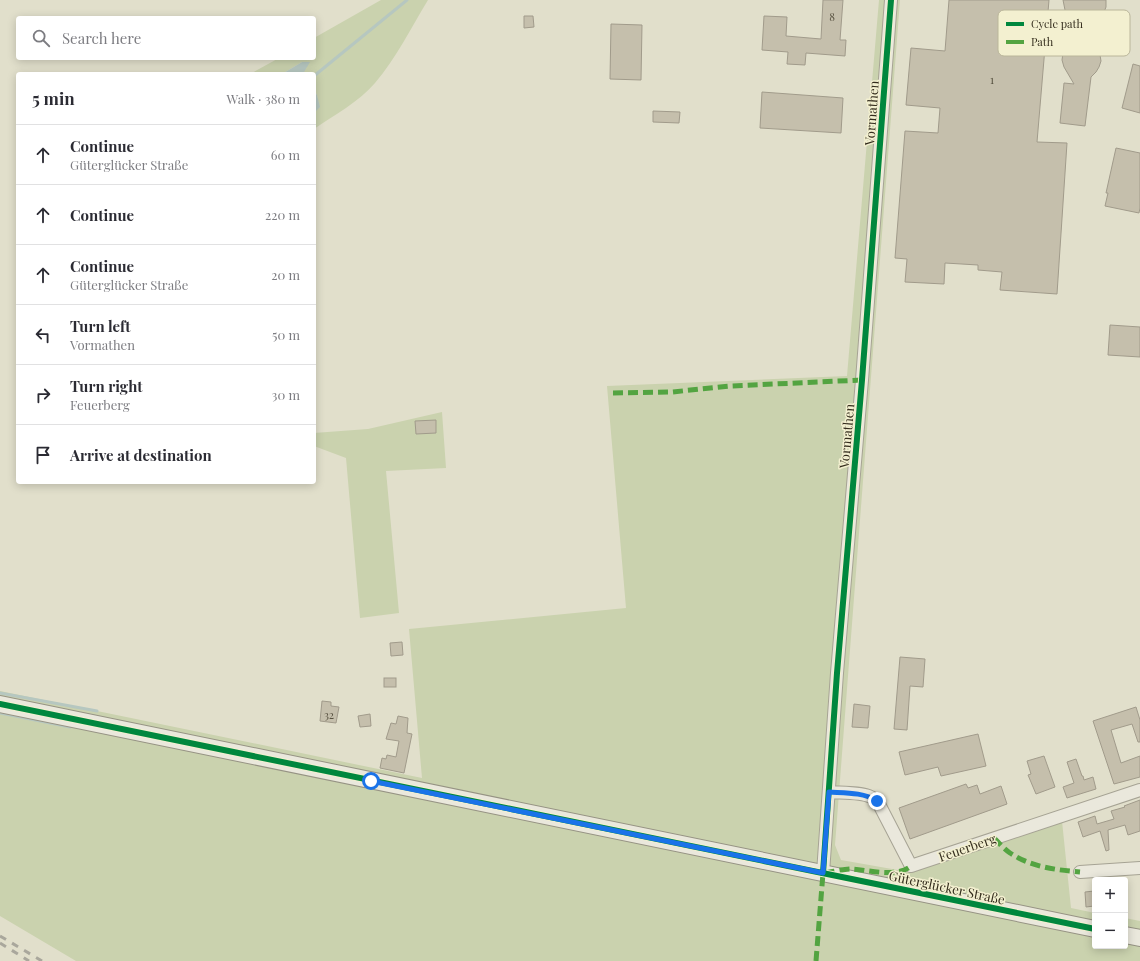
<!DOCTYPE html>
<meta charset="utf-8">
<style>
body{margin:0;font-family:"Playfair Display",serif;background:#f2f2f3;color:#2b2b33}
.controls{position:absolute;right:12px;bottom:12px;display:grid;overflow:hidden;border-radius:4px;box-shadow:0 2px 10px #0003}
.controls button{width:36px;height:36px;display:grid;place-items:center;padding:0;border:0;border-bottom:1px solid #e1e1e2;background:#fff;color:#2b2b33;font:20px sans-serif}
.stop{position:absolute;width:12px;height:12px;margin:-9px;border:3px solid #1a73e8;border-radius:50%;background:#fff}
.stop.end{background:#1a73e8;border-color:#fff;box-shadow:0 1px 4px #0008}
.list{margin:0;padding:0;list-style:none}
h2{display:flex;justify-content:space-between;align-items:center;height:52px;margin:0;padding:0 16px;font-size:17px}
h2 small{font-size:13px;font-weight:400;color:#7c7c81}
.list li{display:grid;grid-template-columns:26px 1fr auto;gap:12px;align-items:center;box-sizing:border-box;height:60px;padding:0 16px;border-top:1px solid #e1e1e2}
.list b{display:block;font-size:15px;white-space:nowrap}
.list p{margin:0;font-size:13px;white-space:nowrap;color:#7c7c81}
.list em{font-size:13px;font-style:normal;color:#7c7c81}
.icon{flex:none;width:22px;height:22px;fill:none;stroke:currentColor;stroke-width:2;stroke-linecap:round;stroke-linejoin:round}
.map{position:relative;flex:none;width:1140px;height:961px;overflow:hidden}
.search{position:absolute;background:#fff;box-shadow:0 2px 10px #0003;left:16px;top:16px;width:300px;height:44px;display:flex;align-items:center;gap:10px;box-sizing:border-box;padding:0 14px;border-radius:4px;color:#7c7c81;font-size:15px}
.panel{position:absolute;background:#fff;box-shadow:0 2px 10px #0003;left:16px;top:72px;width:300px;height:412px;border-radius:4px}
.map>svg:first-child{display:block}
.green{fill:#cad2ae}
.water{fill:#b6c7c0}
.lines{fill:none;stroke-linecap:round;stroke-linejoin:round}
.stream{stroke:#b6c7c0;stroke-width:3}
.building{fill:#c5bfac;stroke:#a19b8b}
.street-casing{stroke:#a6a394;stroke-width:14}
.secondary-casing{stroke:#969384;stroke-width:18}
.street{stroke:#eae8dc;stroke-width:12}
.secondary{stroke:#eae8dc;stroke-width:16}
.rail{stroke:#a9a79c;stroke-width:3;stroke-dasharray:7 7;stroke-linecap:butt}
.quiet{stroke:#53a441;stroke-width:5;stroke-dasharray:10 5;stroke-linecap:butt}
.cycleway-casing{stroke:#f3f0d0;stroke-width:8}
.cycleway{stroke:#00873e;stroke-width:6}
.route{stroke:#1a73e8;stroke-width:5}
.labels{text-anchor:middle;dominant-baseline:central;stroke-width:3;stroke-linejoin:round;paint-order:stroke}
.number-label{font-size:11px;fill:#585241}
.street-label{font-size:13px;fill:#342d1d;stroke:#f3f0d0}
.key{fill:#f3f0d0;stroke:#bab69a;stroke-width:1}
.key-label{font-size:11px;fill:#342d1d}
</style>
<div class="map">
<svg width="1140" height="961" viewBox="0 0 1140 961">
<rect width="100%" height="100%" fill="#e1dfcb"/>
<g class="green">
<path d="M381,0H428C411,28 396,58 375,83C360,101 333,116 314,129V113L319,107L317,95L314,90V74H302L304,72L302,62L282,74H250L279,58H314V38Z"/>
<polygon points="879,0 900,0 835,845 841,860 909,872 1062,821 1071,908 1095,913 1095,946 1125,946 1125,918 1140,921 1140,961 76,961 0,916 0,691 422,778 409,629 626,608 607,386 847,376"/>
<polygon points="442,412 446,468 386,471 399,613 360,618 346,458 314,446 314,433 368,429"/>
</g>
<g class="water">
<polygon points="302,62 310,62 304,72 302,74 282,74"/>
<polygon points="314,90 317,95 320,107 314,113"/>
</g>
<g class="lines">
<g class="stream">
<polyline points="314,76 407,0"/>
<polyline points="0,693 97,711"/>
<polyline points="0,713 70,727"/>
</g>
</g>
<g class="building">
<polygon points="823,0 843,0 840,40 846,40 845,56 806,53 805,65 787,64 788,52 762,50 764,16 787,17 786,36 821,39"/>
<polygon points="949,0 1049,0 1037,142 1067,143 1057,294 1000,290 1002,272 978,270 978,265 945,263 944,284 905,282 907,259 895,258 905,131 938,133 940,108 906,105 911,48 945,51"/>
<polygon points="1063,0 1106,0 1106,7 1102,17 1107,23 1108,27 1105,32 1108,37 1108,41 1106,44 1097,48 1100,55 1101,61 1099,67 1096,72 1091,77 1085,126 1060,123 1064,83 1074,84 1064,67 1062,60 1063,53 1066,48 1071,43 1077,41 1086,40 1087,24 1079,23 1073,21 1068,16 1065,10"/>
<polygon points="524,16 533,16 534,27 524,28"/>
<polygon points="611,24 642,25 641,80 610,79"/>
<polygon points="1133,64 1140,66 1140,113 1122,108"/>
<polygon points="762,92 843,98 841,133 760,128"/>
<polygon points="653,111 680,112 679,123 653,122"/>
<polygon points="1116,148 1140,153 1140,208 1139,213 1105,206 1108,193 1106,193"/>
<polygon points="1110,325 1140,327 1140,357 1108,355"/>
<polygon points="436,420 436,433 416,434 415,421"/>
<polygon points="402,642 403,655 391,656 390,643"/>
<polygon points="900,657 925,659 923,687 910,686 907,730 894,729"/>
<rect x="384" y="678" width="12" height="9"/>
<polygon points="322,701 331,702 331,706 339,707 336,723 320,721"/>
<polygon points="854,704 870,706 868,728 852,727"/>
<polygon points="1136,707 1140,720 1140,742 1138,742 1132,724 1111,730 1121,763 1140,756 1140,777 1114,784 1093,721"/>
<polygon points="370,714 371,726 360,727 358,716"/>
<polygon points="398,716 408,718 407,733 412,734 404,773 380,768 382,758 386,759 387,755 396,757 399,741 386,739 391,723 396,724"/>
<polygon points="978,734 986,766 941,776 938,767 905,775 899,752"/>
<polygon points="1044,756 1055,787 1036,794 1028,775 1031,774 1027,761"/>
<polygon points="1076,759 1082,776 1083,776 1084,780 1093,777 1096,789 1067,798 1063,787 1074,783 1067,762"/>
<polygon points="966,784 968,788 977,785 980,794 1001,786 1007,804 910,839 899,808"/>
<polygon points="1140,800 1140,831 1128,835 1125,825 1108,830 1109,850 1106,851 1100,831 1083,837 1078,822 1095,816 1097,824 1114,819 1111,811 1125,807 1124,806"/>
<polygon points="1094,891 1094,906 1086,907 1085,892"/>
</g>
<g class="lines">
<g class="street-casing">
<g id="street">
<path d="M829,792C840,793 862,792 871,797C875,799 878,802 880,806L911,866L1140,790"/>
<polyline points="1080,872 1140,868"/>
<polyline points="823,873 837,673 862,380 891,0"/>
</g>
</g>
<g class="secondary-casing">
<g id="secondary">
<polyline points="0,704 1095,929"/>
<polyline points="1125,935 1140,938"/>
</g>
</g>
<use href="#street" class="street"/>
<use href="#secondary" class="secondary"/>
<g class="rail">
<polyline points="0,936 42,961"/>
<polyline points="0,943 29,961"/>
</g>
<g class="quiet">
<polyline points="613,393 672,392 730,386 862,380"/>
<path d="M994,838C999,843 1004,849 1010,853C1031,867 1056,870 1080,872"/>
<path d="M816,961L823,873C832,872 843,869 852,869C869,870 897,878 911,866"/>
</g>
<g class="cycleway-casing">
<g id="cycleway">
<polyline points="0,704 1095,929"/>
<polyline points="823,873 837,673 862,380 891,0"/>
</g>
</g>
<use href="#cycleway" class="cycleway"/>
</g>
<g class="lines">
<path class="route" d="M371,781L823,873L829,792C845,793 863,792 877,801"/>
</g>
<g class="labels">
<g class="number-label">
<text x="832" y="16">8</text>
<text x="992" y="79">1</text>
<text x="329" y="714">32</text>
</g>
<g class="street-label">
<text transform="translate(871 113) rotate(-86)">Vormathen</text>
<text transform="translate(846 436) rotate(-85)">Vormathen</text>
<text transform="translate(967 847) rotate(-19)">Feuerberg</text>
<text transform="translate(947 887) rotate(12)">Güterglücker Straße</text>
</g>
</g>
<rect x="998" y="10" width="132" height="46" rx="6" class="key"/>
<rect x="1006" y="22" width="18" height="4" fill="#00873e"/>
<rect x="1006" y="40" width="18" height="4" fill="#53a441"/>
<g class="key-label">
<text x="1031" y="28">Cycle path</text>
<text x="1031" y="46">Path</text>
</g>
</svg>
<div class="controls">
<button>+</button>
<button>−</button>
</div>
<div class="stop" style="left:371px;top:781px"></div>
<div class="stop end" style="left:877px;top:801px"></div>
<div class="search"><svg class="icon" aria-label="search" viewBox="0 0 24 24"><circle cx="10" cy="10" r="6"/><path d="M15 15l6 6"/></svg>Search here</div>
<section class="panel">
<h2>5 min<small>Walk · 380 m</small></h2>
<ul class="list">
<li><svg class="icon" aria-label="ahead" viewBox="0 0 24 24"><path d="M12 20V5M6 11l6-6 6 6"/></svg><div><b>Continue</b><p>Güterglücker Straße</p></div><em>60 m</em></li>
<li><svg class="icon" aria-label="ahead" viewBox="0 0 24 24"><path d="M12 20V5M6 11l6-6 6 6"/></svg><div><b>Continue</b></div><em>220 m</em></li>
<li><svg class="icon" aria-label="ahead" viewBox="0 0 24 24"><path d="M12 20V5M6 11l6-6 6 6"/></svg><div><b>Continue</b><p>Güterglücker Straße</p></div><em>20 m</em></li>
<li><svg class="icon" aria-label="left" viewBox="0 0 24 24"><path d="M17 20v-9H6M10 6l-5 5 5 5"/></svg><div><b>Turn left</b><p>Vormathen</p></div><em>50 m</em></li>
<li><svg class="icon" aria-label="right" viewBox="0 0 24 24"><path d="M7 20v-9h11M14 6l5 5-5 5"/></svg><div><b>Turn right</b><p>Feuerberg</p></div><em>30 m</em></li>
<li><svg class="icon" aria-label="arrive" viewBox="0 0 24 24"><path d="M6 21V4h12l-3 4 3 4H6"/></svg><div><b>Arrive at destination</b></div></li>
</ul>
</section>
</div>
